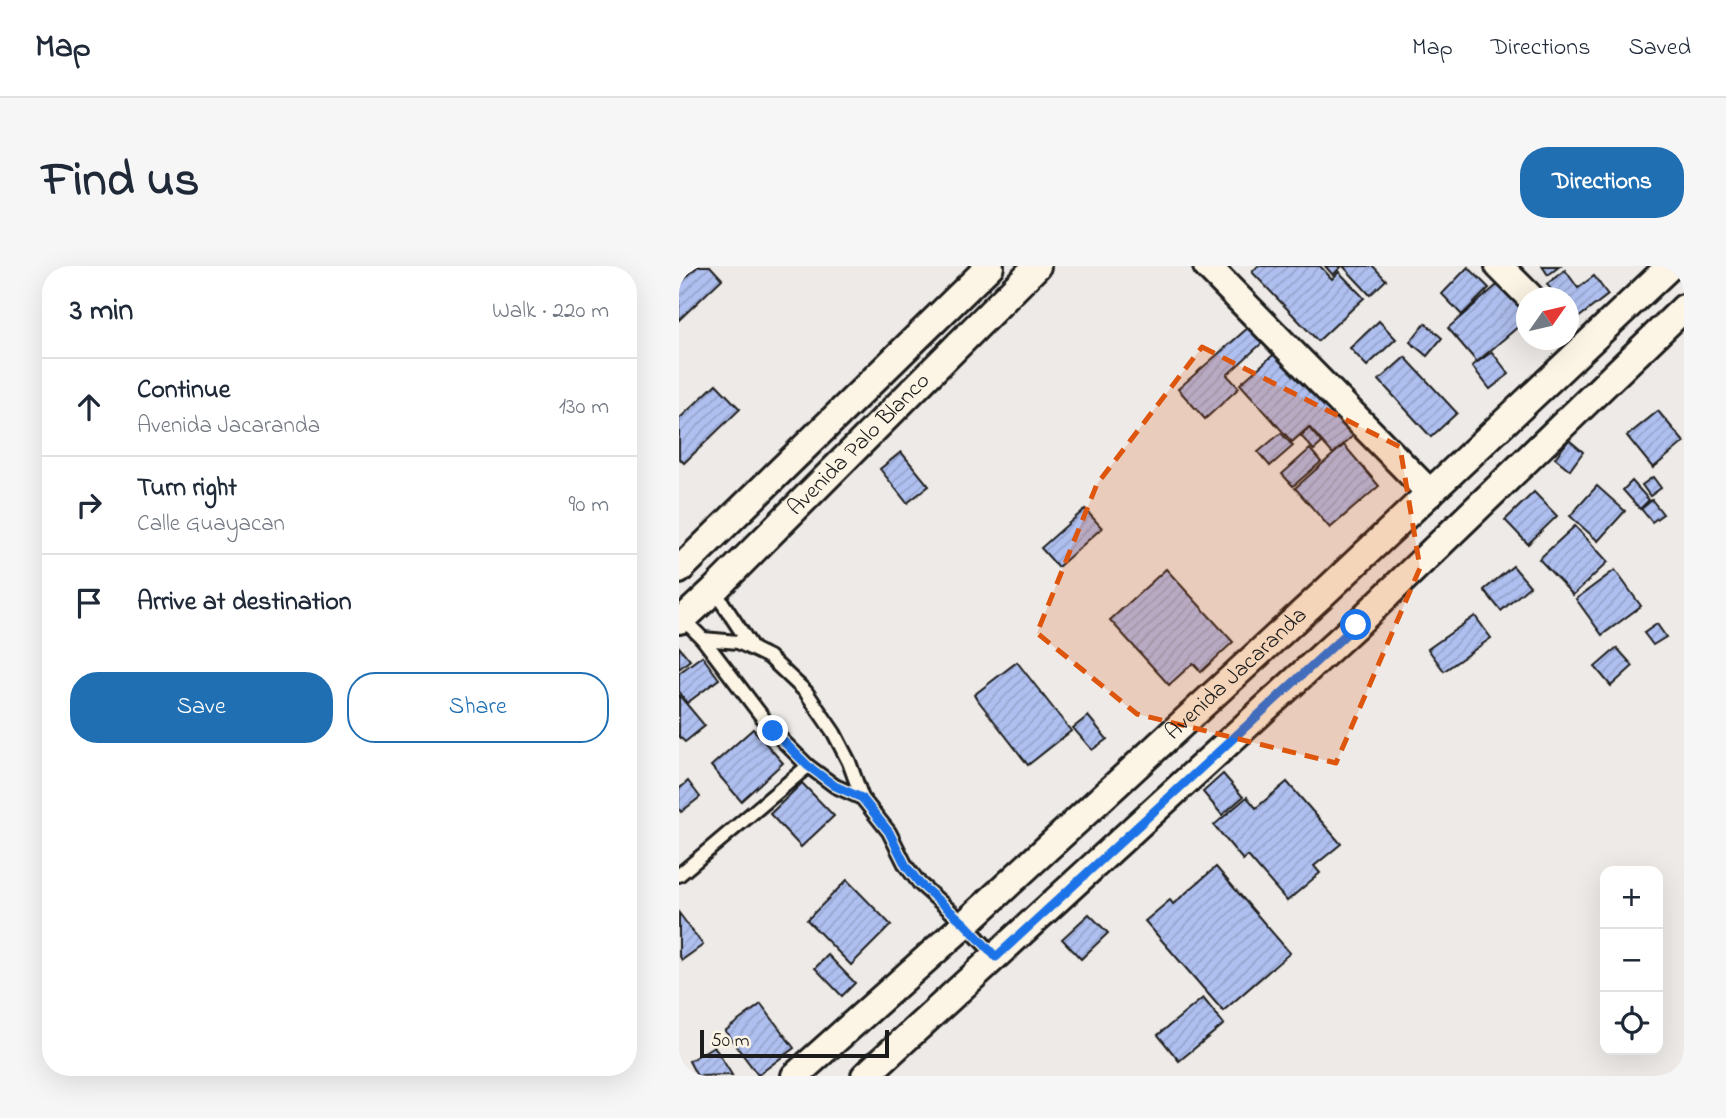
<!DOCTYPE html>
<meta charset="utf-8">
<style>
body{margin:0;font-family:"Indie Flower",sans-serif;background:#f6f6f7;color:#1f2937}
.controls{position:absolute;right:21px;bottom:21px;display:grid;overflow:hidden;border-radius:14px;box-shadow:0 7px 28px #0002}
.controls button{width:63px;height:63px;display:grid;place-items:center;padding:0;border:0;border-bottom:2px solid #e0e1e3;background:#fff;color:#1f2937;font:35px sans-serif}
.compass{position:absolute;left:837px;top:21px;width:63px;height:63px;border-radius:50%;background:#fff;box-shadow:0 7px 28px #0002;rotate:56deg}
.scale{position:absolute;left:21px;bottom:18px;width:189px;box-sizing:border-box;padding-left:7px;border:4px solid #1c1c1c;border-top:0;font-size:19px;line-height:24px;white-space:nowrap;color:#1c1c1c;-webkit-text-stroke:5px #fcf5e5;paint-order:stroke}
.stop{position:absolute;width:21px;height:21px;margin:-16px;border:5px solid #1a73e8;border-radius:50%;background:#fff}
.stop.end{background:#1a73e8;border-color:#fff;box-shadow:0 2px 7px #0008}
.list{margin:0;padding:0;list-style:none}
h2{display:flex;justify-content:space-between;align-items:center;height:91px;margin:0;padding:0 28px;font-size:30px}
h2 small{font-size:23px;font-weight:400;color:#747a83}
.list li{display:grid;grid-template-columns:46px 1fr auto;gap:21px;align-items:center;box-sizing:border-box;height:98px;padding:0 28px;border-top:2px solid #e0e1e3}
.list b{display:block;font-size:26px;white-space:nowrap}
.list p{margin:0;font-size:23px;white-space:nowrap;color:#747a83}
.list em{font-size:23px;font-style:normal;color:#747a83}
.actions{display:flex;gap:14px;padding:21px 28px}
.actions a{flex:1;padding:16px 0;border:2px solid #1f6fb2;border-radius:28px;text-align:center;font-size:24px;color:#1f6fb2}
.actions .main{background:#1f6fb2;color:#fff}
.icon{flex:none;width:38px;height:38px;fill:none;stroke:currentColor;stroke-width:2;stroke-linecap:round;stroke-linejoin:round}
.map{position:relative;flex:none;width:1005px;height:810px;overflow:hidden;border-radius:28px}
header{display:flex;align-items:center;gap:42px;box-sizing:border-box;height:98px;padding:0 35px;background:#fff;border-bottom:2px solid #e0e1e3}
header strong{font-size:33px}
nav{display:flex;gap:38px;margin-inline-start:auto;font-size:24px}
.intro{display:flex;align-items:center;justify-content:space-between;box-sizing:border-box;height:168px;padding:0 42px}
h1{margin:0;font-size:49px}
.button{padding:18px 32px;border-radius:28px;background:#1f6fb2;color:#fff;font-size:24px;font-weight:700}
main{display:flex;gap:42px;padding:0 42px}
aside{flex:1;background:#fff;border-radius:28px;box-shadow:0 7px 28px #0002}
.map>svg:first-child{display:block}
.building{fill:url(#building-hatch);stroke:#1c1c1c;stroke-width:2}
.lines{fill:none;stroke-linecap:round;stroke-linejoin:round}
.lane-casing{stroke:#1c1c1c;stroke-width:18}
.street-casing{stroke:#1c1c1c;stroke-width:32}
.lane{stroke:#fcf5e5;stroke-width:12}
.street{stroke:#fcf5e5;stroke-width:26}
.route{stroke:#1a73e8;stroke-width:9}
.marked{fill:#de560d;fill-opacity:0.2;stroke:#de560d;stroke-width:5;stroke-dasharray:14 9;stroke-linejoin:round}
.labels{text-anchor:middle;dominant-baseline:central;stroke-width:5;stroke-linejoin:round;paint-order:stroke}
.street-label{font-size:23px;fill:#1c1c1c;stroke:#fcf5e5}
</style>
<header>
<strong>Map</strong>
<nav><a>Map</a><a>Directions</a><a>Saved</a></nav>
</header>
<div class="intro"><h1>Find us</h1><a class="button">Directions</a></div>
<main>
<aside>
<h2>3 min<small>Walk · 220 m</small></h2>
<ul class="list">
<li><svg class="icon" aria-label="ahead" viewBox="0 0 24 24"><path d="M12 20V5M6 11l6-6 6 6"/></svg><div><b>Continue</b><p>Avenida Jacaranda</p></div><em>130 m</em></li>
<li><svg class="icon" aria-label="right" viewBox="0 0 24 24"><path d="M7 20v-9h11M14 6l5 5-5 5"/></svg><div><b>Turn right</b><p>Calle Guayacan</p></div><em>90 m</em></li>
<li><svg class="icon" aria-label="arrive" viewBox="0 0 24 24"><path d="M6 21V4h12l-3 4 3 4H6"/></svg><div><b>Arrive at destination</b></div></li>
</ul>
<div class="actions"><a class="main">Save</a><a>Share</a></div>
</aside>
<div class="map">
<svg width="1005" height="810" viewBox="0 0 1005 810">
<defs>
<pattern id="building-hatch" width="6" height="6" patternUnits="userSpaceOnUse" patternTransform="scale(1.75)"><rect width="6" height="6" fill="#afc0f0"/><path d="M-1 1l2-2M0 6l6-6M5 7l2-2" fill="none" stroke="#96a4cd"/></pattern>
</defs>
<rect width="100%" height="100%" fill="#edeae7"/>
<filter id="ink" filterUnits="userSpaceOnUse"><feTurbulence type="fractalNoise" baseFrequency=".0143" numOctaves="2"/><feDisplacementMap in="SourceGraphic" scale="14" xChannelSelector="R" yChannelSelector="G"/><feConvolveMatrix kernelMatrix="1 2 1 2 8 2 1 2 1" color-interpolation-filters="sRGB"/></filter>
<g filter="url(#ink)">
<g class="building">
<polygon points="19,0 31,0 43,13 0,54 0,18"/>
<polygon points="579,0 641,0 653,13 660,6 685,32 639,75 573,6"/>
<polygon points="646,0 663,0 654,9"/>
<polygon points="664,0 694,0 707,14 691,29"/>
<polygon points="863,0 881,0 869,9"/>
<polygon points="789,1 810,22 783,49 763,28"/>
<polygon points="886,4 899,22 915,10 929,29 895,55 890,47 890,32 878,32 868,18"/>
<polygon points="825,13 848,39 848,53 798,96 769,62"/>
<polygon points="700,55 717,73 688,100 671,82"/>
<polygon points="746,57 763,72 748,90 731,76"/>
<polygon points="570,61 583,77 548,109 560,122 526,153 499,123"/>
<polygon points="601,83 676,168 654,188 630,161 613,176 561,118"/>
<polygon points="813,86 830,108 811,123 793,100"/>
<polygon points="726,91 778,147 752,171 700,114"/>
<polygon points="37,118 61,143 5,197 0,192 0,153"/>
<polygon points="979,145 1005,176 974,202 948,170"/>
<polygon points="630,162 643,177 635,184 622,170"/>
<polygon points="602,167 614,180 591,200 579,186"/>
<polygon points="890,174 904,186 891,204 876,192"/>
<polygon points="665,179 700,220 651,262 616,222"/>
<polygon points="631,183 642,196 614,220 603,208"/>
<polygon points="222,186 250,220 228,237 201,203"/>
<polygon points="974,211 982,222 971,230 963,219"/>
<polygon points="953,215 970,234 961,243 944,224"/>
<polygon points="918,220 946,245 919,275 891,250"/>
<polygon points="855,226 878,250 849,278 826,254"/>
<polygon points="973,234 984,248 973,256 962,243"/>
<polygon points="406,243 423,262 379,301 362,282"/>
<polygon points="896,260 929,296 894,329 860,293"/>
<polygon points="834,300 851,320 822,345 805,324"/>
<polygon points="487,303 554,376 522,406 514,397 490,419 431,354"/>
<polygon points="936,304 962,340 923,369 897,333"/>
<polygon points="796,350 812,372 765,405 749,383"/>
<polygon points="978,358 987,371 974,379 965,367"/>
<polygon points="0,381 11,394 0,403"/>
<polygon points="938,382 954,400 932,420 916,401"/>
<polygon points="23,390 40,413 8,437 0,425 0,407"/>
<polygon points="338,396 392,465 349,499 295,429"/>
<polygon points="0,429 26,460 6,476 0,470"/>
<polygon points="409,450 428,473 413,484 394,462"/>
<polygon points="74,463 104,497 62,535 32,500"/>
<polygon points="544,508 564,531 543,549 524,526"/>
<polygon points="9,515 21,531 2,546 0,543 0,523"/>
<polygon points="608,516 662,578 635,600 641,607 608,635 569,590 564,594 535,559 568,531 577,542"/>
<polygon points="123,517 155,550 122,581 91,548"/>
<polygon points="537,601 611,687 544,745 466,655 491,634 494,638"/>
<polygon points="168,614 212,659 172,699 128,654"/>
<polygon points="0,647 24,679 3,694 0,689"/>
<polygon points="410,648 429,667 402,693 383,673"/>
<polygon points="149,689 176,717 163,730 136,702"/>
<polygon points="524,732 545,758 500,795 479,769"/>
<polygon points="82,738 115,782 79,809 46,765"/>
<polygon points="35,780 53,809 18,810 10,795"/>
</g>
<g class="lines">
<g class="lane-casing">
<g id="lane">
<polyline points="35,324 72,380"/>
<polyline points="3,352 24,373 94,465 129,500 156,520 183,532 210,566 227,600 241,618 286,658 317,691"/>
<polyline points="24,373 59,376 90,391 127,426 155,467 170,496 183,532"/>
<polyline points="0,609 129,500"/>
</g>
</g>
<g class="street-casing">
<g id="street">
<polyline points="528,0 751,227"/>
<polyline points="820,0 852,32"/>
<polyline points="0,304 311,0"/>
<path id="s1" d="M0,354L4,353L35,324L358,0"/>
<path id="s2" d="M116,810L286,658L646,326L991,0"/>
<polyline points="186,810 677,359 1005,42"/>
</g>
</g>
<use href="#lane" class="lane"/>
<use href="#street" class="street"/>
</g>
</g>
<g class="lines" filter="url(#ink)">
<polyline class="route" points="94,465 129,500 156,520 183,532 210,566 227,600 241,618 286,658 317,691 677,359"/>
</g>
<path class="marked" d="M523,81L721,181L741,302L657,497L458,448L358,367L418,218Z"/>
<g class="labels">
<g class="street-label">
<text stroke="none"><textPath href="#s1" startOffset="252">Avenida Palo Blanco</textPath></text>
<text stroke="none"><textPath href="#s2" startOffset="597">Avenida Jacaranda</textPath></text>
</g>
</g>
</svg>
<div class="controls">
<button>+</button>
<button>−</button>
<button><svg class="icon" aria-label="locate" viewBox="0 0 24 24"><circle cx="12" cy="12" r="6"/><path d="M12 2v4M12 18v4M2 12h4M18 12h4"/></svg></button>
</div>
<svg class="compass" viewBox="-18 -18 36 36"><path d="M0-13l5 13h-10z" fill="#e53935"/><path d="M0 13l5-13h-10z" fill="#747a83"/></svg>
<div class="scale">50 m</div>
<div class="stop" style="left:677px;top:359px"></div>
<div class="stop end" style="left:94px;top:465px"></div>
</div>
</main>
